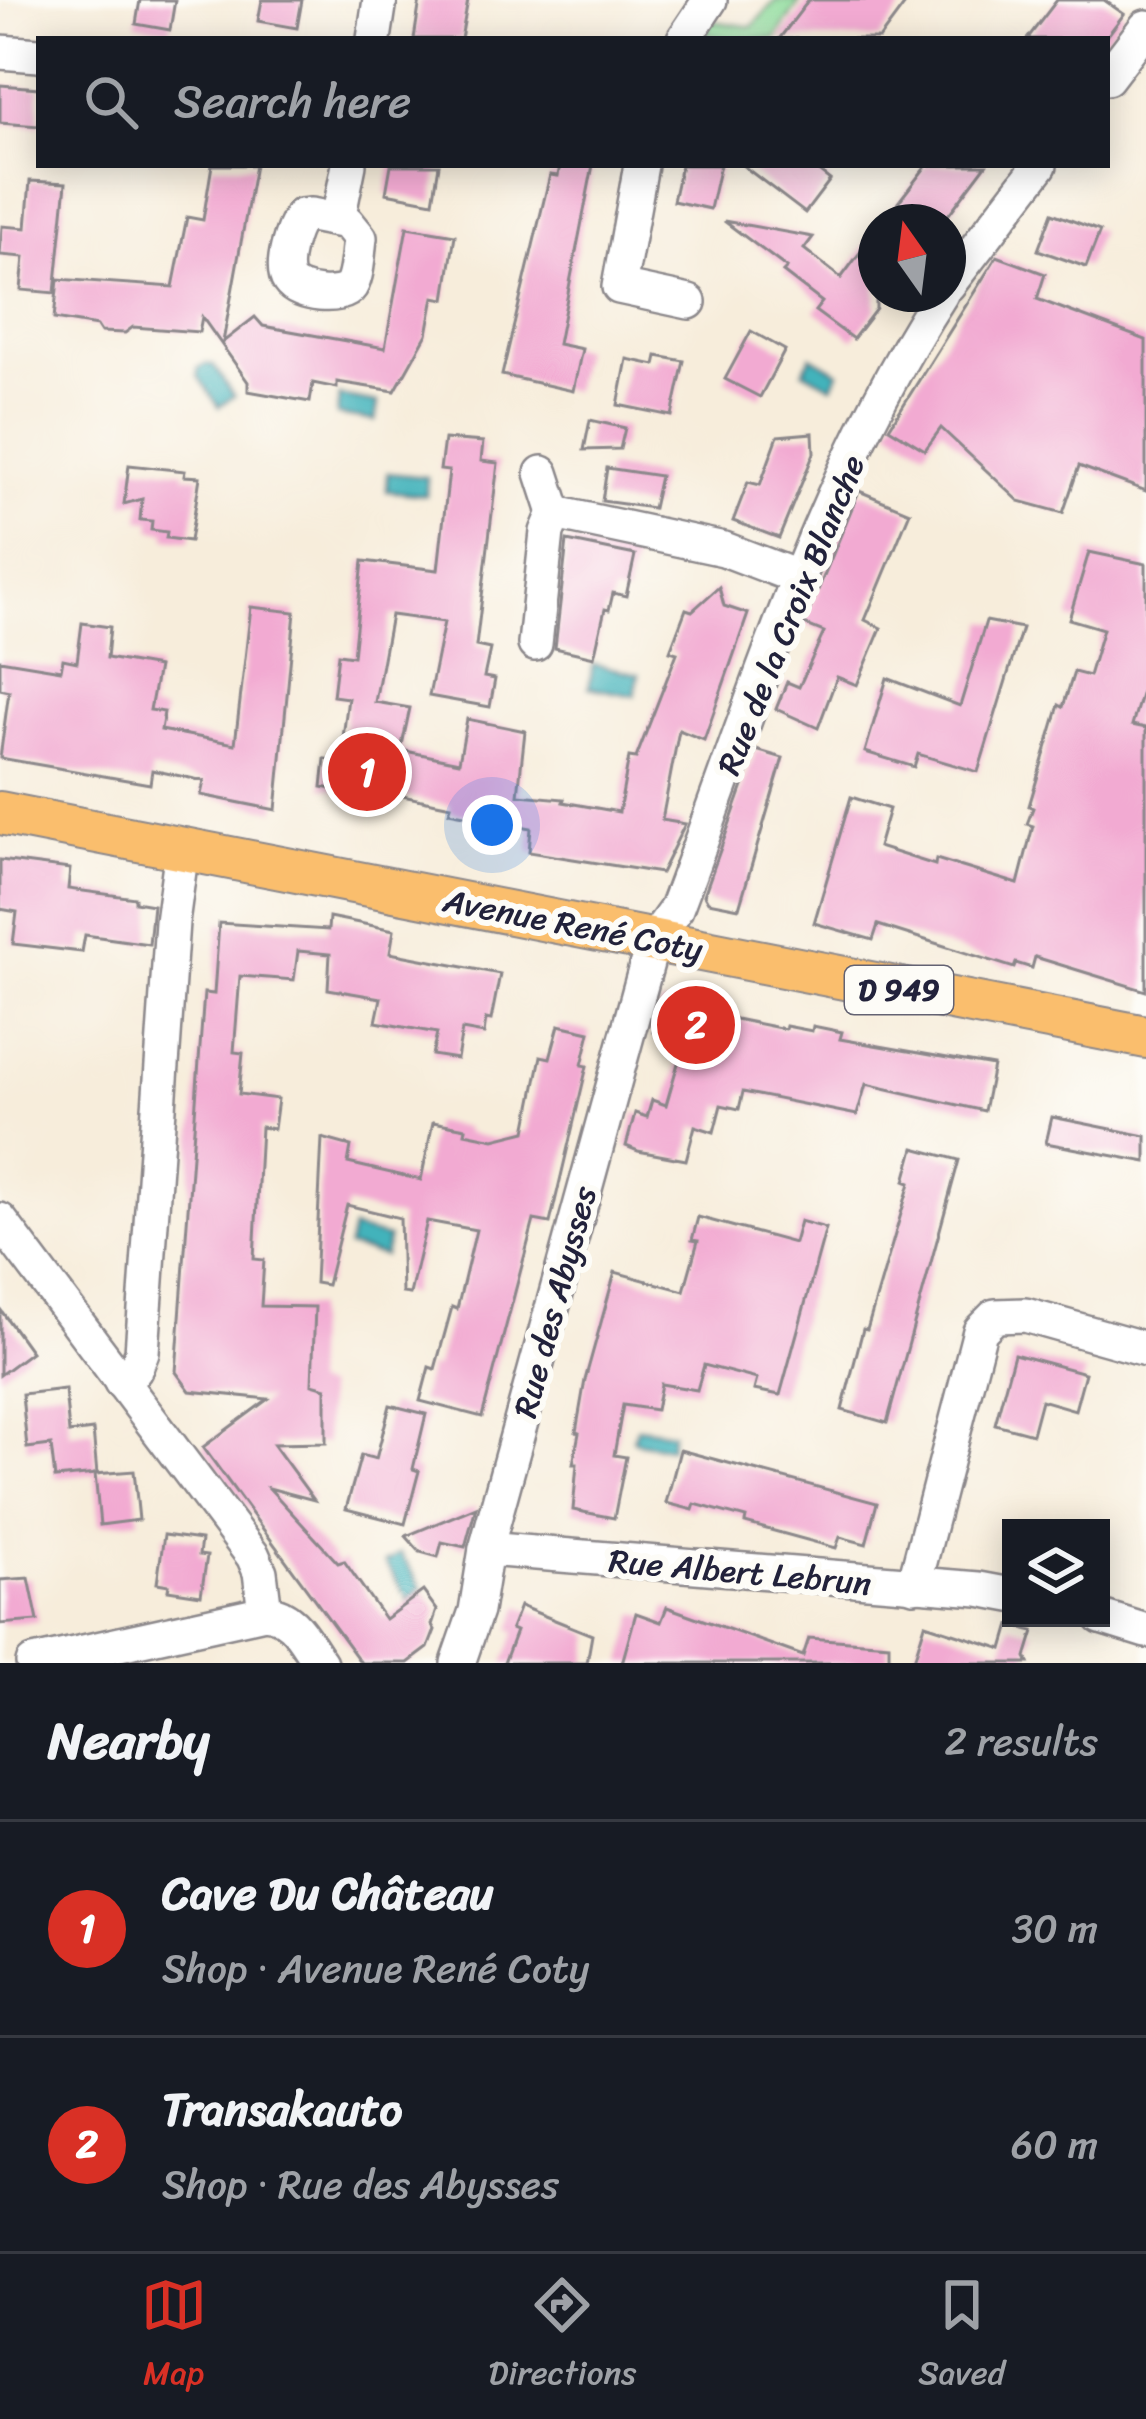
<!DOCTYPE html>
<meta charset="utf-8">
<style>
body{margin:0;font-family:Sriracha,sans-serif;background:#20242c;color:#f1f3f6}
.controls{position:absolute;right:36px;bottom:36px;display:grid;overflow:hidden;border-radius:0px;box-shadow:0 6px 30px #0003}
.controls button{width:108px;height:108px;display:grid;place-items:center;padding:0;border:0;border-bottom:3px solid #363941;background:#171b24;color:#f1f3f6;font:60px sans-serif}
.compass{position:absolute;left:858px;top:204px;width:108px;height:108px;border-radius:50%;background:#171b24;box-shadow:0 6px 30px #0003;rotate:346deg}
.you{position:absolute;left:492px;top:825px;width:42px;height:42px;margin:-30px;border:9px solid #fff;border-radius:50%;background:#1a73e8;box-shadow:0 0 0 18px #1a73e833}
.badge{display:grid;place-items:center;width:78px;height:78px;border-radius:50%;background:#d93025;color:#fff;font-size:39px;font-weight:700}
.pin{position:absolute;translate:-50% -50%;border:6px solid #fff;box-shadow:0 3px 12px #0006}
.list{margin:0;padding:0;list-style:none}
h2{display:flex;justify-content:space-between;align-items:center;height:156px;margin:0;padding:0 48px;font-size:51px}
h2 small{font-size:39px;font-weight:400;color:#9ea1a6}
.list li{display:grid;grid-template-columns:78px 1fr auto;gap:36px;align-items:center;box-sizing:border-box;height:216px;padding:0 48px;border-top:3px solid #363941}
.list b{display:block;font-size:45px;white-space:nowrap}
.list p{margin:0;font-size:39px;white-space:nowrap;color:#9ea1a6}
.list em{font-size:39px;font-style:normal;color:#9ea1a6}
.icon{flex:none;width:66px;height:66px;fill:none;stroke:currentColor;stroke-width:2;stroke-linecap:round;stroke-linejoin:round}
.map{position:relative;flex:none;width:1146px;height:1663px;overflow:hidden}
.search{position:absolute;background:#171b24;box-shadow:0 6px 30px #0003;left:36px;right:36px;top:36px;height:132px;display:flex;align-items:center;gap:30px;box-sizing:border-box;padding:0 42px;border-radius:0px;color:#9ea1a6;font-size:45px}
.sheet{height:588px;background:#171b24}
nav{display:flex;justify-content:space-around;align-items:center;box-sizing:border-box;height:168px;border-top:3px solid #363941;background:#171b24;font-size:33px;color:#9ea1a6}
nav a{display:grid;justify-items:center;gap:6px}
nav .on{color:#d93025}
.map>svg:first-child{display:block}
.green{fill:#8bda99;stroke:#567e6a;stroke-width:3}
.water{fill:#43b3bb;stroke:#326a7b;stroke-width:3}
.building{fill:#f2aad2}
.lines{fill:none;stroke-linecap:round;stroke-linejoin:round}
.minor-casing{stroke:#8c888b;stroke-width:38}
.major-casing{stroke:#8c888b;stroke-width:46}
.minor{stroke:#fff;stroke-width:33}
.major{stroke:#fabe6d;stroke-width:42}
.labels{text-anchor:middle;dominant-baseline:central;stroke-width:12;stroke-linejoin:round;paint-order:stroke}
.shield{fill:#fdfcf7;stroke:#646373;stroke-width:3}
.shield-label{font-size:30px;font-weight:bold;fill:#22223b}
.street-label{font-size:33px;fill:#22223b;stroke:#fdfcf7}
</style>
<div class="map">
<svg width="1146" height="1663" viewBox="0 0 1146 1663">
<rect width="100%" height="100%" fill="#fdfcf7"/>
<filter id="ink" filterUnits="userSpaceOnUse"><feTurbulence type="fractalNoise" baseFrequency=".00833" numOctaves="2"/><feDisplacementMap in="SourceGraphic" scale="24" xChannelSelector="R" yChannelSelector="G"/><feConvolveMatrix kernelMatrix="1 2 1 2 8 2 1 2 1" color-interpolation-filters="sRGB"/></filter>
<filter id="wash" filterUnits="userSpaceOnUse"><feTurbulence type="fractalNoise" baseFrequency=".004" numOctaves="4" result="noise"/><feDisplacementMap in="SourceGraphic" scale="48" xChannelSelector="R" yChannelSelector="G"/><feGaussianBlur stdDeviation="2.7" result="paint"/><feColorMatrix in="noise" values="0 0 0 0 0 0 0 0 0 0 0 0 0 0 0 0 0 1.4 0 .05"/><feComposite in="paint" operator="in"/></filter>
<g filter="url(#wash)">
<rect width="100%" height="100%" fill="#f7eddb"/>
<polygon class="green" points="776,0 801,0 775,39 728,39 704,34 711,21 752,27"/>
<g class="water">
<polygon points="811,356 839,372 832,386 803,371"/>
<polygon points="205,364 213,365 234,396 219,407 198,376 198,368"/>
<polygon points="339,396 378,403 375,421 337,415"/>
<polygon points="388,473 427,477 426,495 387,491"/>
<polygon points="593,664 639,674 635,696 589,687"/>
<polygon points="352,1229 388,1238 384,1256 348,1247"/>
<polygon points="638,1427 672,1432 670,1448 637,1442 633,1439"/>
<polygon points="400,1553 422,1588 408,1599 385,1563"/>
</g>
<g id="blocks">
<g class="building">
<polygon points="140,0 175,0 170,30 136,24"/>
<polygon points="262,0 302,0 297,28 258,21"/>
<polygon points="420,0 468,0 461,39 414,39"/>
<polygon points="809,0 908,0 879,39 779,39"/>
<polygon points="1057,0 1104,0 1124,14 1105,39 1027,39"/>
<polygon points="0,85 39,88 39,126 0,123"/>
<polygon points="212,165 255,165 223,342 255,317 263,326 385,348 407,227 455,235 445,299 434,297 427,334 395,391 337,382 337,388 313,383 310,402 248,391 248,382 202,317 199,332 133,327 125,333 101,332 97,326 54,319 58,279 173,287 187,217 203,220"/>
<polygon points="391,165 439,165 433,202 386,193"/>
<polygon points="560,165 593,165 558,344 582,349 573,391 502,375 550,175 558,176"/>
<polygon points="681,165 720,165 710,209 673,201"/>
<polygon points="742,165 811,165 830,180 805,213"/>
<polygon points="927,165 986,165 943,222 883,222"/>
<polygon points="30,181 66,183 55,293 21,290 24,257 0,255 2,226 26,228"/>
<polygon points="1052,213 1100,231 1086,267 1038,250"/>
<polygon points="724,221 813,237 804,249 841,278 876,231 876,309 853,339 815,311 822,302 783,272 787,268"/>
<polygon points="997,256 1045,274 1037,299 1146,340 1146,491 1079,466 1063,513 1019,501 941,428 925,450 889,428"/>
<polygon points="751,331 785,350 760,397 725,379"/>
<polygon points="657,356 684,361 672,416 618,405 627,359 655,365"/>
<polygon points="590,420 625,428 620,449 584,450"/>
<polygon points="813,433 814,453 779,538 733,521 748,482 760,485 778,436"/>
<polygon points="444,439 483,442 481,461 498,463 476,646 490,649 484,677 495,679 490,707 429,696 444,622 391,615 375,702 410,708 401,750 459,762 467,719 525,731 518,795 564,799 563,802 619,812 629,757 636,758 677,653 670,651 686,609 692,611 719,587 724,606 748,614 704,740 679,730 662,820 685,824 661,873 529,852 531,828 449,812 451,806 393,794 387,799 322,787 325,759 340,761 348,698 333,696 338,654 353,656 363,561 438,570 449,471 440,470"/>
<polygon points="129,465 185,471 184,476 200,477 190,541 166,538 167,532 151,530 152,521 140,520 142,499 124,504"/>
<polygon points="607,468 660,476 653,508 602,501"/>
<polygon points="859,491 910,512 865,620 881,628 857,685 837,677 818,728 776,709 787,682 799,687 824,632 804,624"/>
<polygon points="567,541 635,555 626,596 613,593 609,610 605,609 594,657 555,648"/>
<polygon points="1089,552 1146,564 1146,678 1132,725 1146,728 1146,991 1035,957 1032,968 1016,963 1014,968 878,925 873,940 814,923 851,797 889,809 878,847 935,865 936,859 1018,884 1033,826 1027,824 1033,808 1029,806 1059,705 1063,707 1074,672 1089,676 1103,629 1069,619"/>
<polygon points="251,607 295,612 276,810 201,795 204,781 152,770 150,784 0,758 9,691 0,689 0,660 61,670 63,659 77,662 82,623 110,627 107,658 158,667 150,710 164,712 161,730 235,744"/>
<polygon points="986,621 1022,628 978,772 918,754 914,767 865,752 887,678 960,706"/>
<polygon points="756,750 783,758 739,908 708,902 704,895"/>
<polygon points="0,860 70,869 68,889 135,898 135,902 153,905 149,944 85,935 82,952 13,944 17,912 0,909"/>
<polygon points="329,917 394,930 390,953 500,974 491,1020 486,1019 484,1034 462,1030 457,1059 432,1055 437,1033 376,1022 381,998 328,989 330,954 298,951 294,980 240,976 234,1052 243,1053 239,1094 278,1099 274,1129 261,1127 254,1259 264,1260 261,1306 315,1307 312,1384 326,1388 326,1443 273,1444 314,1500 269,1488 338,1563 344,1561 385,1619 423,1591 437,1610 432,1625 435,1630 428,1648 408,1663 361,1663 203,1447 268,1399 190,1391 176,1372 204,993 214,994 219,923 328,930"/>
<polygon points="661,1004 785,1029 786,1026 812,1031 813,1026 842,1032 840,1039 993,1066 984,1111 866,1084 857,1115 743,1092 739,1109 721,1105 714,1132 695,1126 686,1160 638,1151 626,1146 635,1113 647,1117 652,1100 666,1105 685,1039 653,1032"/>
<polygon points="559,1025 590,1032 582,1065 587,1066 550,1223 534,1220 482,1417 420,1401 429,1367 435,1369 452,1307 457,1309 476,1230 427,1221 410,1294 402,1293 400,1218 347,1205 327,1285 315,1283 322,1138 351,1146 348,1163 421,1180 433,1122 466,1128 465,1133 494,1139 526,1131 541,1056 550,1058"/>
<polygon points="1052,1117 1146,1136 1146,1162 1046,1143"/>
<polygon points="914,1148 959,1160 887,1423 842,1410 863,1329 867,1330 910,1183 905,1181"/>
<polygon points="698,1217 794,1243 800,1221 826,1228 780,1395 754,1390 757,1379 704,1365 697,1390 661,1384 656,1410 623,1405 614,1455 626,1457 614,1518 573,1510 577,1464 573,1464 579,1433 576,1432 585,1380 615,1272 684,1291 698,1241 692,1240"/>
<polygon points="0,1309 31,1352 0,1375"/>
<polygon points="1014,1354 1085,1373 1075,1410 1041,1400 1032,1434 995,1424"/>
<polygon points="65,1389 69,1433 93,1430 97,1474 55,1478 51,1445 27,1448 22,1394"/>
<polygon points="390,1405 426,1414 413,1469 419,1471 405,1524 346,1509 361,1455 376,1459"/>
<polygon points="680,1450 877,1503 866,1544 840,1537 836,1548 745,1523 746,1518 695,1504 693,1510 666,1503"/>
<polygon points="134,1471 139,1520 100,1525 95,1474"/>
<polygon points="476,1507 465,1547 442,1542 438,1557 420,1552 406,1536"/>
<polygon points="164,1535 201,1540 199,1555 207,1556 201,1595 168,1590 169,1585 157,1583"/>
<polygon points="29,1578 38,1621 0,1624 0,1580"/>
<polygon points="520,1606 592,1635 587,1663 504,1663 516,1631 511,1629"/>
<polygon points="667,1607 803,1656 809,1638 889,1644 889,1663 622,1663 636,1613 661,1622"/>
<polygon points="925,1624 1003,1649 1010,1625 1034,1631 1026,1657 1029,1663 913,1663"/>
</g>
</g>
</g>
<g filter="url(#ink)">
<use href="#blocks" fill-opacity="0" stroke="#8c888b" stroke-width="3"/>
<g class="lines">
<g class="minor-casing">
<g id="minor">
<polyline points="374,39 380,0"/>
<polyline points="684,39 710,0"/>
<polyline points="0,52 39,55"/>
<polyline points="1107,78 1146,27"/>
<polyline points="641,165 619,287 689,302"/>
<path d="M311,215L347,222L360,238C358,252 358,274 351,286C342,300 298,295 289,281C279,266 292,229 301,216Z"/>
<polyline points="338,219 349,165"/>
<polyline points="948,285 1040,165"/>
<polyline points="542,473 555,513 724,549 800,578"/>
<polyline points="535,644 547,532 555,513"/>
<polyline points="0,1220 253,1556 260,1572 265,1612"/>
<polyline points="121,1382 135,1370 142,1352 172,922 182,849"/>
<polyline points="486,1549 979,1589 1011,1595"/>
<polyline points="914,1585 980,1331 995,1316 1025,1315 1146,1349"/>
<polyline points="1101,1617 1146,1631"/>
<path d="M33,1663L265,1612C295,1615 304,1641 320,1663"/>
<path d="M458,1663L476,1611L486,1549L653,941L676,909C754,702 820,481 941,294"/>
</g>
</g>
<g class="major-casing">
<polyline id="major" points="0,813 1146,1037"/>
</g>
<use href="#minor" class="minor"/>
<use href="#major" class="major"/>
</g>
</g>
<g class="labels">
<rect class="shield" x="845" y="966" width="108" height="48" rx="9"/>
<g class="shield-label">
<text x="899" y="990">D 949</text>
</g>
<g class="street-label">
<text transform="translate(791 615) rotate(-68)">Rue de la Croix Blanche</text>
<text transform="translate(573 925) rotate(11)">Avenue René Coty</text>
<text transform="translate(555 1302) rotate(-75)">Rue des Abysses</text>
<text transform="translate(740 1572) rotate(5)">Rue Albert Lebrun</text>
</g>
</g>
</svg>
<div class="controls">
<button><svg class="icon" aria-label="layers" viewBox="0 0 24 24"><path d="M12 4l9 5-9 5-9-5zM3 14l9 5 9-5"/></svg></button>
</div>
<svg class="compass" viewBox="-18 -18 36 36"><path d="M0-13l5 13h-10z" fill="#e53935"/><path d="M0 13l5-13h-10z" fill="#9ea1a6"/></svg>
<div class="you"></div>
<div class="pin badge" style="left:367px;top:772px">1</div>
<div class="pin badge" style="left:696px;top:1025px">2</div>
<div class="search"><svg class="icon" aria-label="search" viewBox="0 0 24 24"><circle cx="10" cy="10" r="6"/><path d="M15 15l6 6"/></svg>Search here</div>
</div>
<section class="sheet">
<h2>Nearby<small>2 results</small></h2>
<ul class="list">
<li><span class="badge">1</span><div><b>Cave Du Château</b><p>Shop · Avenue René Coty</p></div><em>30 m</em></li>
<li><span class="badge">2</span><div><b>Transakauto</b><p>Shop · Rue des Abysses</p></div><em>60 m</em></li>
</ul>
</section>
<nav>
<a class="on"><svg class="icon" aria-label="map" viewBox="0 0 24 24"><path d="M3 6l6-2 6 2 6-2v14l-6 2-6-2-6 2zM9 4v14M15 6v14"/></svg>Map</a>
<a><svg class="icon" aria-label="directions" viewBox="0 0 24 24"><path d="M12 3l9 9-9 9-9-9zM9 14v-3h6M13 9l2 2-2 2"/></svg>Directions</a>
<a><svg class="icon" aria-label="saved" viewBox="0 0 24 24"><path d="M7 4h10v16l-5-4-5 4z"/></svg>Saved</a>
</nav>
